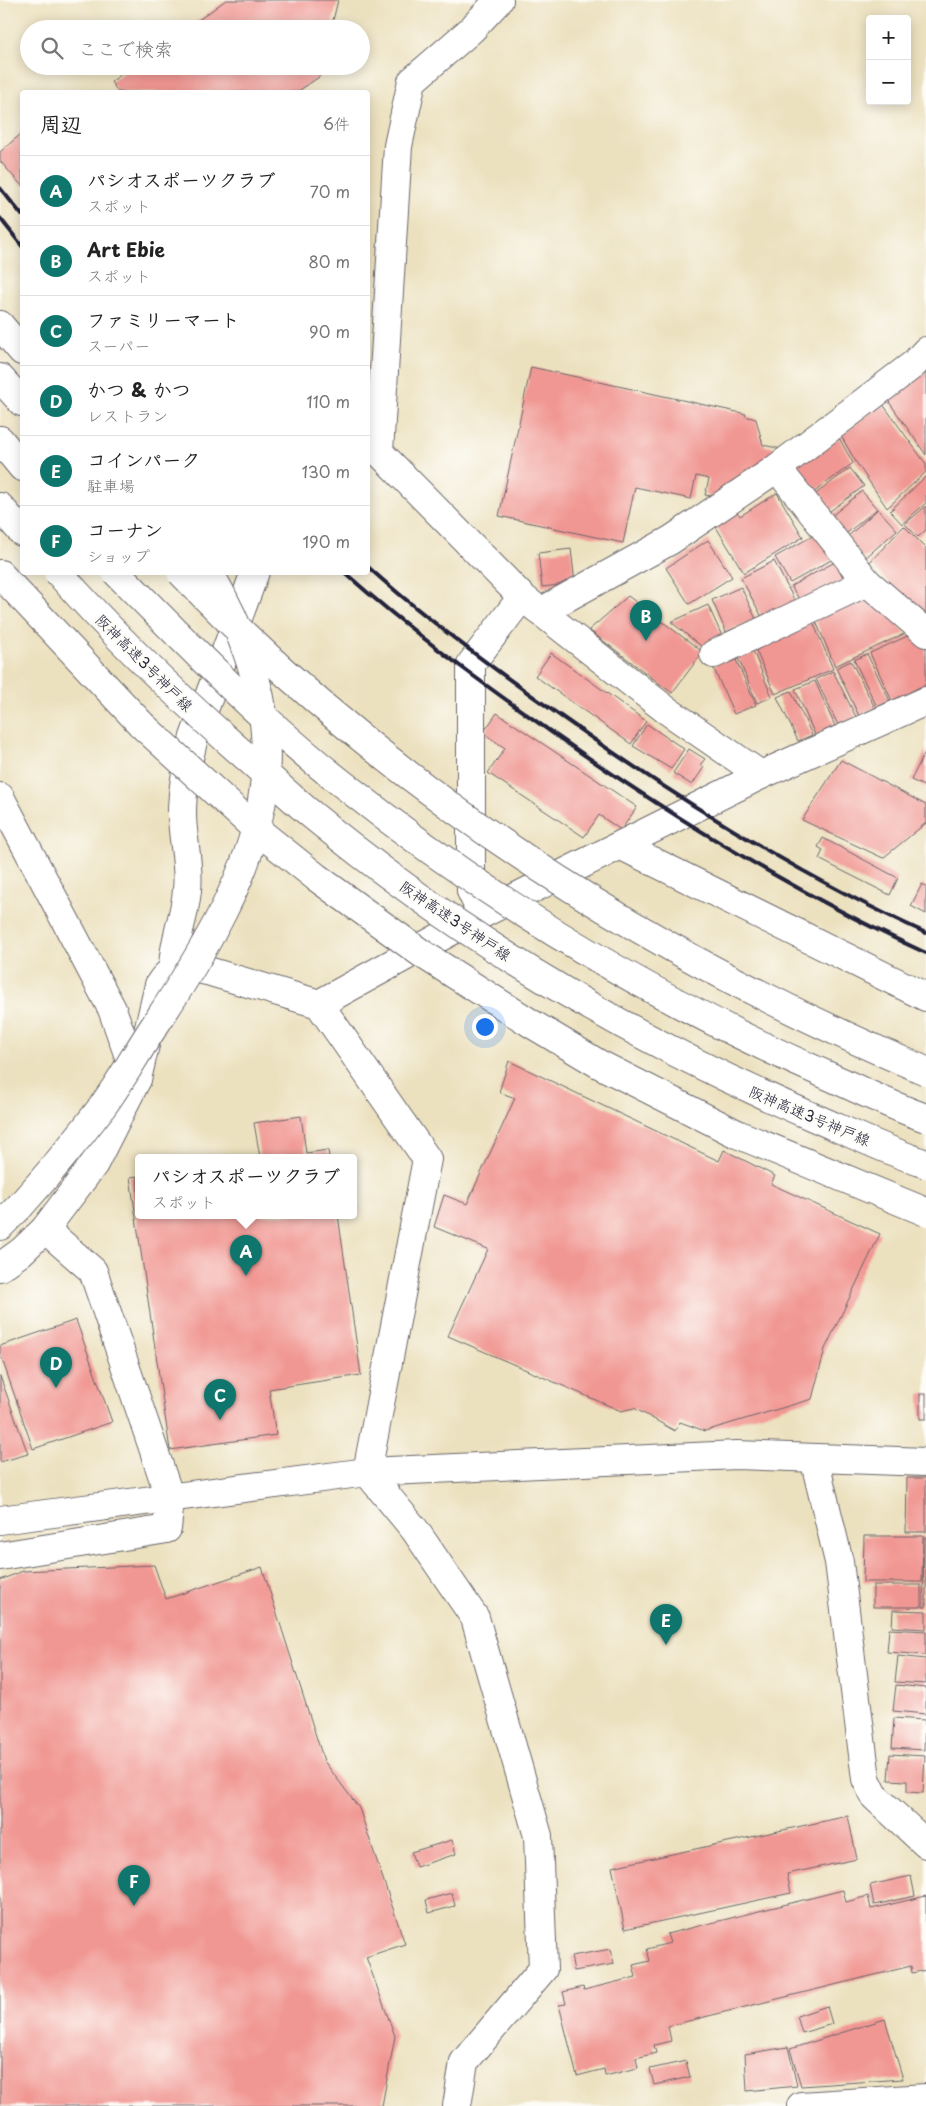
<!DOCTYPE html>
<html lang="ja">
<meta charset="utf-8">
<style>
body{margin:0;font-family:"Playpen Sans","Klee One",sans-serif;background:#f2f2f2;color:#222}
.controls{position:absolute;right:15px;top:15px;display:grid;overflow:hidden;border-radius:5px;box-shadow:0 2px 12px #0003}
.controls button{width:45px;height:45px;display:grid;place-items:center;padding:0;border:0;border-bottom:1px solid #e0e0e0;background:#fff;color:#222;font:25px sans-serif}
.you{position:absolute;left:484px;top:1026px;width:18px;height:18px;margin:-12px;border:4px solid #fff;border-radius:50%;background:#1a73e8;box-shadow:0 0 0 8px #1a73e833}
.badge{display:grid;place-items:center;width:32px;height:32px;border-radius:50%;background:#0f766e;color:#fff;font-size:16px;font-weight:700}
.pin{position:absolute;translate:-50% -41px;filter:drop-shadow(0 1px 2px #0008)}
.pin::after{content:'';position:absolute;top:26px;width:18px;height:15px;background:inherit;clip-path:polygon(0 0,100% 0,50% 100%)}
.popup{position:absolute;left:135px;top:1154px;width:222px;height:65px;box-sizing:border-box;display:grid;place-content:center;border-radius:5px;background:#fff;filter:drop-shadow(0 1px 4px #0005);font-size:16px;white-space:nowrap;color:#767676}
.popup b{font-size:19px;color:#222}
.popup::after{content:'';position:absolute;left:50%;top:100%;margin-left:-10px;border:10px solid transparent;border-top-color:#fff}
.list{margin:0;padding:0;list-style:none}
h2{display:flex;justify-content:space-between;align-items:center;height:65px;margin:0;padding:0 20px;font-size:21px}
h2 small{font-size:16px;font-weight:400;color:#767676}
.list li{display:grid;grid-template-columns:32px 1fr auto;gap:15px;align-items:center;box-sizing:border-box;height:70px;padding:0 20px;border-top:1px solid #e0e0e0}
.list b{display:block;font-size:19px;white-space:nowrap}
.list p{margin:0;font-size:16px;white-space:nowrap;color:#767676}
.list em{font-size:16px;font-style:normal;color:#767676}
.icon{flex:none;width:28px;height:28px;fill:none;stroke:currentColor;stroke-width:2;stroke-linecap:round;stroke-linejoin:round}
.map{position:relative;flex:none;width:926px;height:2106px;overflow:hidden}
.search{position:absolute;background:#fff;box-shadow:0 2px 12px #0003;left:20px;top:20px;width:350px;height:55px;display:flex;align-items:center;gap:12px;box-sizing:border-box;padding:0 18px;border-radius:28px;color:#767676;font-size:19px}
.panel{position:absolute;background:#fff;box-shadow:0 2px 12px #0003;left:20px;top:90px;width:350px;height:485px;border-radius:5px}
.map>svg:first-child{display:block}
.building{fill:#f19793}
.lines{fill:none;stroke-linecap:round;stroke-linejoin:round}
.minor-casing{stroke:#696569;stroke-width:30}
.highway-casing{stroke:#696569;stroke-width:30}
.minor{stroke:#fff;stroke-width:28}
.highway{stroke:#fff;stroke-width:28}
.rail{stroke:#22223b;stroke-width:4}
.highway-bridge-casing{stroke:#696569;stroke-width:30;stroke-linecap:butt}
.highway-bridge{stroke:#fff;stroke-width:28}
.labels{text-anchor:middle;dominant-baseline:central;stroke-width:4.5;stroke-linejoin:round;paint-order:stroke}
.street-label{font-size:15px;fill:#22223b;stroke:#fdfcf7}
</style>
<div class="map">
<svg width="926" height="2106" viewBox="0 0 926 2106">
<rect width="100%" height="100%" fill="#fdfcf7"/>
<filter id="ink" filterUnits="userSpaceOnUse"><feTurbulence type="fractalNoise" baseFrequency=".02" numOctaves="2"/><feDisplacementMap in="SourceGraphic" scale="10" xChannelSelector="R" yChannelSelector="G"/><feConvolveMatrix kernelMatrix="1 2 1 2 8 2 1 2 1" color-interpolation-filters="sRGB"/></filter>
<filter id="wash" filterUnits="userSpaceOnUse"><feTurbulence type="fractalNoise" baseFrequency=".0096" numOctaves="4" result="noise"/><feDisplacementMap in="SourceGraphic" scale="20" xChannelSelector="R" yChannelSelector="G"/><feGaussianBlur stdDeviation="1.12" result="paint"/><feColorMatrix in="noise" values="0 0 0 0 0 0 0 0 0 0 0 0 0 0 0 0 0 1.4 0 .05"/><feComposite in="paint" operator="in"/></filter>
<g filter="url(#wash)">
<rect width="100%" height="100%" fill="#ece1bf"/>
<g id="blocks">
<g class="building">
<polygon points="226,0 338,0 331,29 186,29"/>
<polygon points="133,66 321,66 319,77 297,92 118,92 111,82"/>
<polygon points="22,133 22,186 0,161 0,152"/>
<polygon points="531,367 746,414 745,416 756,419 763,445 791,451 720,498 705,495 709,479 696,476 691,499 635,487 623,543 499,516"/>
<polygon points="924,371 926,374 926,455 887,399"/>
<polygon points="882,403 926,464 926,472 887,508 856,462 841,436"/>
<polygon points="839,438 853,463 809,496 794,475 798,462"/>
<polygon points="850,468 864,486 826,514 813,496"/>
<polygon points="926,476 926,503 902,524 890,511"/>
<polygon points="862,491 877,509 843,536 829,518"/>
<polygon points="777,493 803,537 744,573 713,522 735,509 740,516"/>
<polygon points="926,506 926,530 918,537 905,524"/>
<polygon points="878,509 897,530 864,559 846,538"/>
<polygon points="904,526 926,548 926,621 869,563"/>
<polygon points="818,533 833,559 790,583 775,557"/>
<polygon points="708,540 732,577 689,604 666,568"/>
<polygon points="571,549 575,583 542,587 538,553"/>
<polygon points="774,561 797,605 762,617 741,578"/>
<polygon points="835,562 845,581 802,604 791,586"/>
<polygon points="741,587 756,619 726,632 712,600"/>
<polygon points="628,596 703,652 672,693 589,630"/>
<polygon points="862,597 876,600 906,633 835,666 814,617"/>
<polygon points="708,605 722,636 701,646 671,622"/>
<polygon points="813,622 833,669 775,694 754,646"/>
<polygon points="912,634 926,646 926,684 892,701 870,653"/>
<polygon points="751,646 772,697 757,703 736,653"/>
<polygon points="551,653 646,721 631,744 535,676"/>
<polygon points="733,653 756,705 734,714 714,669 718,659"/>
<polygon points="867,654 890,701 877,707 854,660"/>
<polygon points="851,661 875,708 859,716 836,668"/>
<polygon points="833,671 856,717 838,725 816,679"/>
<polygon points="815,681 835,726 815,735 795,689"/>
<polygon points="791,691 812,735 798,741 777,697"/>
<polygon points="497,713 637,807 621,830 599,815 584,837 488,773 505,748 483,733"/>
<polygon points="647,724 684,749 671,769 633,746"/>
<polygon points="689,749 705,759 700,765 704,767 692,785 673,773"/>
<polygon points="926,750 926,787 911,780"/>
<polygon points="841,760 926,805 926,823 883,858 802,820"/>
<polygon points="823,838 898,878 890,895 819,859 823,850 818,847"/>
<polygon points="922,884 926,886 926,914 911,906"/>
<polygon points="509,1061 719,1161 724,1150 775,1176 771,1184 880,1234 825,1349 812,1399 705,1431 680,1422 675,1431 634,1408 621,1411 448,1336 488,1249 434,1227 444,1195 467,1204 515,1098 499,1092"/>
<polygon points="301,1116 306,1153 328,1150 329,1157 260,1157 254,1123"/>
<polygon points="138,1176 138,1215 338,1215 361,1375 269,1389 276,1435 170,1450 130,1177"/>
<polygon points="76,1320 112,1422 33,1449 0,1353 0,1346"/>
<polygon points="0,1376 28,1454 0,1462"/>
<rect x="920" y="1394" width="6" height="25"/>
<polygon points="907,1478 926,1478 926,1532 906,1532"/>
<polygon points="864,1536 923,1536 922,1582 863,1582"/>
<polygon points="924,1537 926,1537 926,1607 923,1607"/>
<polygon points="154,1565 166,1599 262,1567 324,1761 359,1808 405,1944 366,1957 395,2036 382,2106 0,2106 0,1580 23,1571"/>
<rect x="873" y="1585" width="48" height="22"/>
<polygon points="893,1610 926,1611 926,1629 892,1627"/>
<polygon points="889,1629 926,1631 926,1655 887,1652"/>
<polygon points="898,1656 926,1659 926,1684 895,1682"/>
<polygon points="896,1685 926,1688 926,1714 893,1711"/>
<polygon points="894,1718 925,1720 924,1750 892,1748"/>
<polygon points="890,1754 925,1756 923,1793 907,1792 907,1781 888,1780"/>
<polygon points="848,1816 857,1859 787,1874 791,1893 625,1929 612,1867"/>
<polygon points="452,1840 456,1854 416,1867 411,1852"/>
<polygon points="911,1876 915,1896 874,1905 870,1885"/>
<polygon points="843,1890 846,1902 868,1896 871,1909 926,1896 926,1970 912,1973 911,1966 668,2026 671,2041 654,2045 656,2053 636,2058 638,2068 605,2076 604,2069 577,2076 559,2005 566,2004 563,1992 583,1987 584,1990 636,1977 633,1965 650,1961 647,1949 670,1943 667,1934"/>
<polygon points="452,1893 455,1906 429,1913 426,1900"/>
<polygon points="611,1949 614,1964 574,1971 571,1956"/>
<polygon points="827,2006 832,2024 802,2033 797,2016"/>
<polygon points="885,2019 903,2079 801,2086 790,2049"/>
<polygon points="788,2047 797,2086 747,2091 745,2054"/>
<polygon points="686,2061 690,2077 654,2085 650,2069"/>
</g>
</g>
</g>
<g filter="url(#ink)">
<use href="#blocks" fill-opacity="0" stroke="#696569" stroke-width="1"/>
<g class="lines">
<g class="minor-casing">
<g id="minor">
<polyline points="499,0 471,30 412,81 398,146 379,452 522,597 665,709 761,775"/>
<polyline points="777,468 867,582 926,633"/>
<polyline points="542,611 671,540 777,468 914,364 926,351"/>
<polyline points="714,654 867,582"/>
<polyline points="0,797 112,1009 137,1079"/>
<polyline points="622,846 926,997"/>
<polyline points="482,914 471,891 471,664 522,597"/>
<path d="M173,969C173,942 185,917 187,890C190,864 182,839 182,813C182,787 188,762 194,737L255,572"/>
<polyline points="319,1004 482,914 761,775 926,701"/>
<path d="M0,1267L21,1252L45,1229L94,1164L137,1079L159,985C171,963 190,967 211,972L319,1004L427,1159L367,1472"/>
<polyline points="814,1458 839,1562 866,1779 875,1797 926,1844"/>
<polyline points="367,1472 415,1530 475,1618 538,1836 543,1969 464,2062 457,2106"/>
<polyline points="0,1520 367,1472 737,1455 926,1462"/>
<polyline points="0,1556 167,1529 170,1498 93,1271 45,1229"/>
<polyline points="801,2106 926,2098"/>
</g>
</g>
<g class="highway-casing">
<g id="highway">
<polyline points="0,325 22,351"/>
<polyline points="0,378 22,402"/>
<polyline points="0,440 22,467"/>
<polyline points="0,507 22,532"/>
<polyline points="0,574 142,725"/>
<polyline points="0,1226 20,1206"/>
</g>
</g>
<use href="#minor" class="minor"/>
<use href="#highway" class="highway"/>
<g class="rail">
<polyline points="0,188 22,215"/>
<polyline points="0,218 22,246"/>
<path d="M368,567C428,621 495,670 562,717C676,798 798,875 926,933"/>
<path d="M344,572C410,631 482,683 554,734C671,816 795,893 926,953"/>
</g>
<g class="highway-bridge-casing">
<g id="highway-bridge">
<path d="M58,572C113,635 174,693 236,748C262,770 286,794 312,815C463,939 634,1040 813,1117C850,1133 888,1151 926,1164"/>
<path d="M116,572C188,645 260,719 340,782C491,902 655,1000 831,1077C862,1091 894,1107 926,1118"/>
<path d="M181,572C391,791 648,954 926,1071"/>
<polyline points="142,725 257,830 316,877 421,953 532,1024 599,1064 737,1134 926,1212"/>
<path d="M20,1206C49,1174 76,1141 102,1107C122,1080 138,1050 157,1022C262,862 313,751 209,572"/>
</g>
</g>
<use href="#highway-bridge" class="highway-bridge"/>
</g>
</g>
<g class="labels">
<g class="street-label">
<text transform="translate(145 662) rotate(45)">阪神高速3号神戸線</text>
<text transform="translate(456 920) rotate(34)">阪神高速3号神戸線</text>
<text transform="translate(810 1115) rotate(23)">阪神高速3号神戸線</text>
</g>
</g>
</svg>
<div class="controls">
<button>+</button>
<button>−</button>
</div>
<div class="you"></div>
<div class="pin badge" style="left:246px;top:1276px">A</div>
<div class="popup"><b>パシオスポーツクラブ</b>スポット</div>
<div class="pin badge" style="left:646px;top:641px">B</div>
<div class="pin badge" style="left:220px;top:1420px">C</div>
<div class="pin badge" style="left:56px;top:1388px">D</div>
<div class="pin badge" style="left:666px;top:1645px">E</div>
<div class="pin badge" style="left:134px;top:1906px">F</div>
<div class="search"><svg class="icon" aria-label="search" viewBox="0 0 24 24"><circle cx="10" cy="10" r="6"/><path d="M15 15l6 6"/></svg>ここで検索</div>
<section class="panel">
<h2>周辺<small>6件</small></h2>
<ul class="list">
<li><span class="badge">A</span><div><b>パシオスポーツクラブ</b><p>スポット</p></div><em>70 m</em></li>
<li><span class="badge">B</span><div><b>Art Ebie</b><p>スポット</p></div><em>80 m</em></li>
<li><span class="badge">C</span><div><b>ファミリーマート</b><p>スーパー</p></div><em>90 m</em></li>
<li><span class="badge">D</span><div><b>かつ &amp; かつ</b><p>レストラン</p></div><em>110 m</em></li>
<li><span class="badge">E</span><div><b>コインパーク</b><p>駐車場</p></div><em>130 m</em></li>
<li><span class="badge">F</span><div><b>コーナン</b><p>ショップ</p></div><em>190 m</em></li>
</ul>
</section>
</div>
